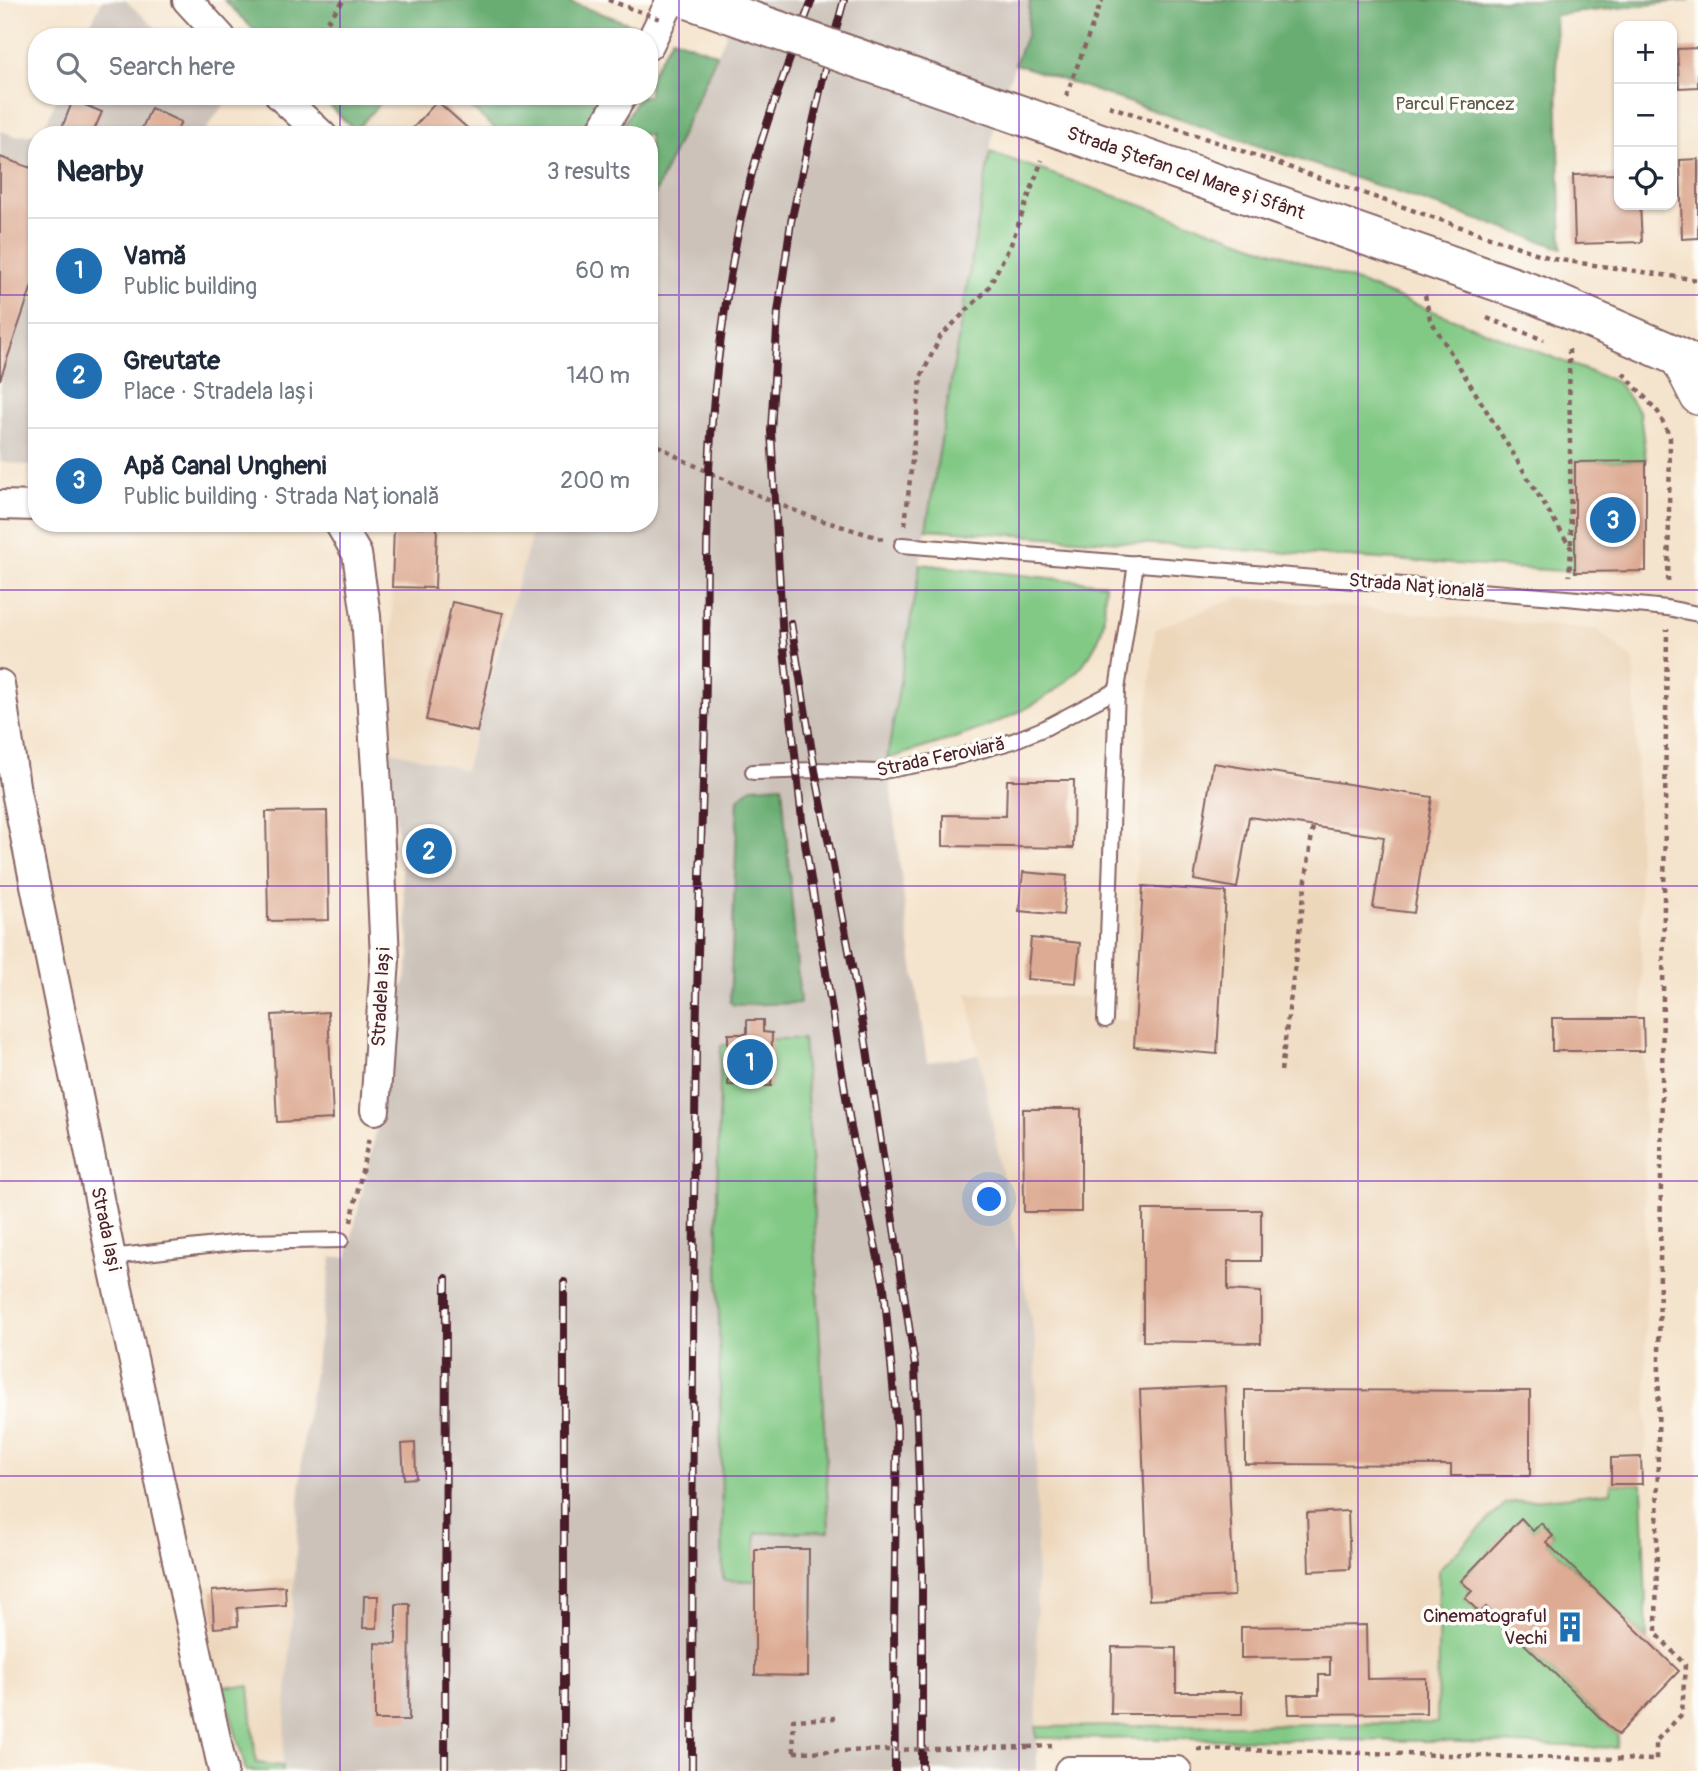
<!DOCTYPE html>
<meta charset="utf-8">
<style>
body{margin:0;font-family:Pangolin,sans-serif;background:#f6f6f7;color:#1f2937}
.controls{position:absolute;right:21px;top:21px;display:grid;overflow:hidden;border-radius:14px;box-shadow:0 2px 5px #0004}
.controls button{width:63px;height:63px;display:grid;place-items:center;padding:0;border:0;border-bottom:2px solid #e0e1e3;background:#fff;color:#1f2937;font:35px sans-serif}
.you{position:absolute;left:990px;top:1200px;width:24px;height:24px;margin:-18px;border:5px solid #fff;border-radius:50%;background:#1a73e8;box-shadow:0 0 0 10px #1a73e833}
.badge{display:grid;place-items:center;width:46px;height:46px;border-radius:50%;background:#1f6fb2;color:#fff;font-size:23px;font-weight:700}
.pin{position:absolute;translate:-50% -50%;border:4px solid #fff;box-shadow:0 2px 7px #0006}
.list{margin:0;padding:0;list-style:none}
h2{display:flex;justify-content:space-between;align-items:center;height:91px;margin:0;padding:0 28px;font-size:30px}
h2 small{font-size:23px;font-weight:400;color:#747a83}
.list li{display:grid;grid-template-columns:46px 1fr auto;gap:21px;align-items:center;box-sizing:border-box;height:105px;padding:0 28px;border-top:2px solid #e0e1e3}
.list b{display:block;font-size:26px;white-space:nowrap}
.list p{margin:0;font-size:23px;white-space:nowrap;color:#747a83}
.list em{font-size:23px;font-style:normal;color:#747a83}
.icon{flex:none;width:38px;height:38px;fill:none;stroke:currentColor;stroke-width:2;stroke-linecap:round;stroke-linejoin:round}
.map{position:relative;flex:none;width:1698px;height:1771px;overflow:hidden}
.search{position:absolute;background:#fff;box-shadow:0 2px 5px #0004;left:28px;top:28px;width:630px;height:77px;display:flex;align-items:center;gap:18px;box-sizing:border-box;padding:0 24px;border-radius:28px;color:#747a83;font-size:26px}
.panel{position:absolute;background:#fff;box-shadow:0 2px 5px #0004;left:28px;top:126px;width:630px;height:406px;border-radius:28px}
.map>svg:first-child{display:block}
.built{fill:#edd7bb}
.industrial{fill:#ccc2b9}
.green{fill:#82c985;stroke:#667458;stroke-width:2}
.forest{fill:#69ad72;stroke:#5a664e;stroke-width:2}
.building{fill:#ddaa93}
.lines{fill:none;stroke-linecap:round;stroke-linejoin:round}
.service-casing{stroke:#866464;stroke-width:18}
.minor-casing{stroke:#866464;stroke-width:32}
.tertiary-casing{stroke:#866464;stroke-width:38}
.secondary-casing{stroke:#866464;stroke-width:42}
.path{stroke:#866464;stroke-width:4.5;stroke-dasharray:5 5;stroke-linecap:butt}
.service{stroke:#fff;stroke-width:14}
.minor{stroke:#fff;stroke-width:28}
.tertiary{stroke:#fff;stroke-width:35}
.secondary{stroke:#fff;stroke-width:38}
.rail-casing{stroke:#4a1f2b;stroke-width:8}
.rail{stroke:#fdfcf7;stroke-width:5;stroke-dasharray:16;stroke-linecap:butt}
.secondary-bridge-casing{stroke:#866464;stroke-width:42;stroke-linecap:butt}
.path-bridge{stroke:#866464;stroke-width:4.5;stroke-dasharray:5 5;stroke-linecap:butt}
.secondary-bridge{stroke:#fff;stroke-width:38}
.grid{fill:none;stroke:#7b2cbf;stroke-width:2;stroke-opacity:0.55}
.labels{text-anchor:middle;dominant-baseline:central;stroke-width:7;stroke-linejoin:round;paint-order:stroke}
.park-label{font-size:19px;fill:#5e5a4a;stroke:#fdfcf7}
.street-label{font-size:19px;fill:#4a1f2b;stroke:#fdfcf7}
.poi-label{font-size:19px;fill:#4a1f2b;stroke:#fdfcf7;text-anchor:end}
</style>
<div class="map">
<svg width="1698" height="1771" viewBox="0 0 1698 1771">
<rect width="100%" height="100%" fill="#fdfcf7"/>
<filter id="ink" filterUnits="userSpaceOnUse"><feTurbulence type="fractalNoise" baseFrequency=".0143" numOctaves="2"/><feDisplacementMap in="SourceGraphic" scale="14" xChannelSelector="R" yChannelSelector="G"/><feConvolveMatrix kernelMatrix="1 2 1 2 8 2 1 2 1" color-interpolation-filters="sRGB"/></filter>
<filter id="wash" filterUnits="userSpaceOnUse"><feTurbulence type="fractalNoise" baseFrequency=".00686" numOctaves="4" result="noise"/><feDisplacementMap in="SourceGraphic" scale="28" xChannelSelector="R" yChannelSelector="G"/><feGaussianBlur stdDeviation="1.57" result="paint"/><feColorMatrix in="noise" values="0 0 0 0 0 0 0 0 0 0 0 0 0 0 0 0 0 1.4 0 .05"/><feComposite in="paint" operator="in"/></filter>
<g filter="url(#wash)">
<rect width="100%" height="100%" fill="#f5e4cd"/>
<g class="built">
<polygon points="386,96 457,96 498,131 495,135 359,135 355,131"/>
<polygon points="439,523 535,523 465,771 389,750 394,526 486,533 437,527"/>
<polygon points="1239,597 1598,630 1634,661 1643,1018 1647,1446 1641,1457 1611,1458 1611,1492 1506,1503 1439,1569 1437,1723 1036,1727 1036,1343 967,993 1089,997 1090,1020 1128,1020 1142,772 1155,629"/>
<polygon points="294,1578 283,1766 256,1763 249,1686 216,1687 202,1587"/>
</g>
<g class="industrial">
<polygon points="102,0 125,0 166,37 85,37"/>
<polygon points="721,0 1030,0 1027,33 996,115 887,759 907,924 927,1062 979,1055 1036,1343 1037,1771 282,1771 303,1443 332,1257 347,1257 373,1146 410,955 389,750 465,770 535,523 649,523 649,207 726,35"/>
<polygon points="58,96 230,96 202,135 37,135 37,467 0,461 0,131 16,136 41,134"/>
</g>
<g class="green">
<polygon points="990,152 1326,270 1617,382 1640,413 1646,461 1575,462 1575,572 926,529"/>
<path d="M920,564L1105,584C1104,599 1106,617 1101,632C1075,710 956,737 887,759Z"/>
<polygon points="771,1039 803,1039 811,1157 829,1531 756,1533 755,1581 723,1580 717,1192 721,1045 729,1045 728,1085 770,1086"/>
<polygon points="1611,1484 1642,1484 1647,1640 1546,1542 1553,1535 1541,1524 1533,1531 1521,1519 1461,1581 1472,1591 1465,1599 1480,1613 1486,1607 1618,1735 1617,1748 1436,1741 1036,1738 1036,1727 1437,1723 1439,1569 1506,1503 1611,1492"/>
<polygon points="223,1686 249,1686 256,1763 283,1766 282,1771 246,1771"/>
</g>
<g class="forest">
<polygon points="224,0 564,0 645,29 641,37 261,37"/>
<polygon points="1030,0 1690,0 1555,15 1562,248 1015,64 1027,33"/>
<polygon points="672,38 717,54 649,207 649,135 617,135 639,96 649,96 649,78"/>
<polygon points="320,96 386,96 355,131"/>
<polygon points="457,96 607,96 585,135 495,135 498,131"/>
<polygon points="782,785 800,1003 734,1005 730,1002 738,799 752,787"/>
</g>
<g id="blocks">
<g class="building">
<polygon points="1698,48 1698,87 1679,88 1677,49"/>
<polygon points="73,100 102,112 92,135 59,135"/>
<polygon points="437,101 475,135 407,135"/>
<polygon points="151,108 181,122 175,135 139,135"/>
<polygon points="0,157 37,170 37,271 0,380"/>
<polygon points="1698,159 1698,238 1682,239 1680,160"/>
<polygon points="1619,174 1619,205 1640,205 1642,242 1575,244 1573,175"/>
<polygon points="1646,461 1646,571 1575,572 1575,462"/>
<polygon points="394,526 437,527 435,588 392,587"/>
<polygon points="452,602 503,613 477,732 426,720"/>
<polygon points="1213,763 1432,797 1414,913 1373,908 1384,837 1249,817 1237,888 1194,880"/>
<polygon points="1007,780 1074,780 1073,848 943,846 943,815 1006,816"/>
<polygon points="327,811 329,920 268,921 266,812"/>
<polygon points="424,840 439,844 434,862 419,857"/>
<polygon points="1023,872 1067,876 1063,915 1019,911"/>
<polygon points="1143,886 1226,892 1217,1054 1134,1047"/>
<polygon points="1031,938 1080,943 1076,983 1027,979"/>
<polygon points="328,1012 333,1119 277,1122 272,1015"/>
<polygon points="1552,1018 1643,1018 1644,1051 1552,1051"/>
<polygon points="747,1020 763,1020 763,1032 772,1033 771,1086 728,1085 728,1034 747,1034"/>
<polygon points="1023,1109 1081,1109 1081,1212 1024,1212"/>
<polygon points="1143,1210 1261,1210 1261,1261 1228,1261 1228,1290 1261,1292 1261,1343 1143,1341"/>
<polygon points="1225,1386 1234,1596 1149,1600 1140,1390"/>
<polygon points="1245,1390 1530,1391 1530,1476 1451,1476 1451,1465 1245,1464"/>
<polygon points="415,1443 416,1478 404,1479 402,1444"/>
<polygon points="1641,1457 1642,1484 1611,1484 1611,1458"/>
<polygon points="1348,1511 1350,1569 1309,1571 1307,1513"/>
<polygon points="1521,1518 1533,1531 1541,1523 1553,1536 1546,1542 1679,1671 1618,1735 1486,1607 1480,1613 1465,1598 1472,1591 1461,1581"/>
<polygon points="755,1549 809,1549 808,1676 755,1675"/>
<polygon points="285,1586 286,1605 237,1608 238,1626 214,1628 212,1591"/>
<polygon points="364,1596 378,1596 377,1628 363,1628"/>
<polygon points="396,1604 410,1604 409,1720 375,1720 375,1643 396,1644"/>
<polygon points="1366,1625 1367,1679 1426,1678 1426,1713 1289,1714 1288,1695 1319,1695 1319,1675 1330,1675 1330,1657 1241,1658 1241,1627"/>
<polygon points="1112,1647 1176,1648 1176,1692 1242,1692 1242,1714 1111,1714"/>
</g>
</g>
</g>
<g filter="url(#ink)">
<use href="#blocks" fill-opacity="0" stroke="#866464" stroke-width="2"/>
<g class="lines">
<g class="service-casing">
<g id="service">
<polyline points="902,545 1567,598 1667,608 1698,614"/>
<polyline points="753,772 815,770 878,772 953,758 1013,741 1045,728 1117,690"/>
<polyline points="1105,1020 1117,690 1136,563"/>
<polyline points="111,1257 242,1242 341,1240"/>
</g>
</g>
<g class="minor-casing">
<g id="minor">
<polyline points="187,0 221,37"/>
<polyline points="649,45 671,0"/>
<polyline points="280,96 322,135"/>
<polyline points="599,135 622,96"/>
<polyline points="0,505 37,506"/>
<polyline points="339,523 357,554 366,616 378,800 385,959 375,1110"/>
<polyline points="0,684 16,792 111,1257 223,1771"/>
<polyline points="1069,1771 1177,1771"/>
</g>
</g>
<g class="tertiary-casing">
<polyline id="tertiary" points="1677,356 1698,397"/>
</g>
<g class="secondary-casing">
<polyline id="secondary" points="1212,182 1539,296 1677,356 1698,368"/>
</g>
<g class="path">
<polyline points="315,37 344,0"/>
<polyline points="1066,96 1102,0"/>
<polyline points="1222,144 1553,259 1698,280"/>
<polyline points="1425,295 1430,319 1571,548 1569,576"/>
<polyline points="1487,318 1544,340"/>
<polyline points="1569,349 1571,548"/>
<polyline points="1623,373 1658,412 1670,437 1668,586"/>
<polyline points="649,440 683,460 775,503 817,519 883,539"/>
<polyline points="905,525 921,377 940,337 987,290 1011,244 1042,160"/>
<polyline points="1281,1071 1313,826"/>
<polyline points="351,1222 369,1138"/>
<polyline points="1028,1747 1052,1746"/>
<polyline points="1197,1749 1656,1760 1656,1741 1682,1714 1685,1665 1656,1633 1667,629"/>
<polyline points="794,1752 793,1720 835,1718"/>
</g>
<use href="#service" class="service"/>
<use href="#minor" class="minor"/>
<use href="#tertiary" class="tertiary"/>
<use href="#secondary" class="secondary"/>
<g class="rail-casing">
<g id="rail">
<polyline points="844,0 824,73 791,222 778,312 771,431 783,640 803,830 851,1128 884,1287 892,1374 897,1430 894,1627 895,1771"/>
<polyline points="791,623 815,770 864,1030 915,1366 922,1569 922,1771"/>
<polyline points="445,1771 446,1278"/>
<polyline points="564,1771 564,1282"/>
<path d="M692,1771C693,1433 691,1095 704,758C708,662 705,566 709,471C712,396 722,321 735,248C750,162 781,81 812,0"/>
</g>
</g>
<use href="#rail" class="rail"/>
<g class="secondary-bridge-casing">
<polyline id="secondary-bridge" points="691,0 1212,182"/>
</g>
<g class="path-bridge">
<polyline points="608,0 663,20"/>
<polyline points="1109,106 1222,144"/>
<polyline points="794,1752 1028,1747"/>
</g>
<use href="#secondary-bridge" class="secondary-bridge"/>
</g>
</g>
<path class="grid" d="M340,0V37M679,0V1771M1019,0V1771M1358,0V1771M340,96V135M0,295H37M649,295H1698M340,523V1771M0,590H1698M0,886H1698M0,1181H1698M0,1476H1698"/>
<defs>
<g id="building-bare" transform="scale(2.415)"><path d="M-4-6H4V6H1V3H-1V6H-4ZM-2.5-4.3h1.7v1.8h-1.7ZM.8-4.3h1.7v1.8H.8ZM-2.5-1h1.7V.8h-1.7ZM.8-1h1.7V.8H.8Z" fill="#1f6fb2" stroke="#fdfcf7" stroke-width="2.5" paint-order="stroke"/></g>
</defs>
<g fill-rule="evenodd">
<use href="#building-bare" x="1570" y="1627"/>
</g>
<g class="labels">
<g class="park-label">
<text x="1455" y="104">Parcul Francez</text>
</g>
<g class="street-label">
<text transform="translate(1186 173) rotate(19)">Strada Ștefan cel Mare și Sfânt</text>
<text transform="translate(1417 586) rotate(5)">Strada Națională</text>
<text transform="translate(941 757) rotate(-12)">Strada Feroviară</text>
<text transform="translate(381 997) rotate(-87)">Stradela Iași</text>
<text transform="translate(106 1229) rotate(78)">Strada Iași</text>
</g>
<g class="poi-label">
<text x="1547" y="1616">Cinematograful<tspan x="1547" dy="22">Vechi</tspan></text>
</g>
</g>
</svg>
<div class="controls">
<button>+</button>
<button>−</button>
<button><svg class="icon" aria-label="locate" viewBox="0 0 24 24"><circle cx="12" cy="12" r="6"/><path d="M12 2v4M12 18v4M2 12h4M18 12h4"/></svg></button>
</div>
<div class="you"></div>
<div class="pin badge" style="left:750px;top:1062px">1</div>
<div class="pin badge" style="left:429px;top:851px">2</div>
<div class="pin badge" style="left:1613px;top:520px">3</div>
<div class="search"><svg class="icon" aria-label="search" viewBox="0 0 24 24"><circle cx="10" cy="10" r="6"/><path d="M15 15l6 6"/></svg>Search here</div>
<section class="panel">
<h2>Nearby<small>3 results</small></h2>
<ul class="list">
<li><span class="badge">1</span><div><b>Vamă</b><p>Public building</p></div><em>60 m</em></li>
<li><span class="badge">2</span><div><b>Greutate</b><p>Place · Stradela Iași</p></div><em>140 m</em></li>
<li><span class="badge">3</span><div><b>Apă Canal Ungheni</b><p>Public building · Strada Națională</p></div><em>200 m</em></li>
</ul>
</section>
</div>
